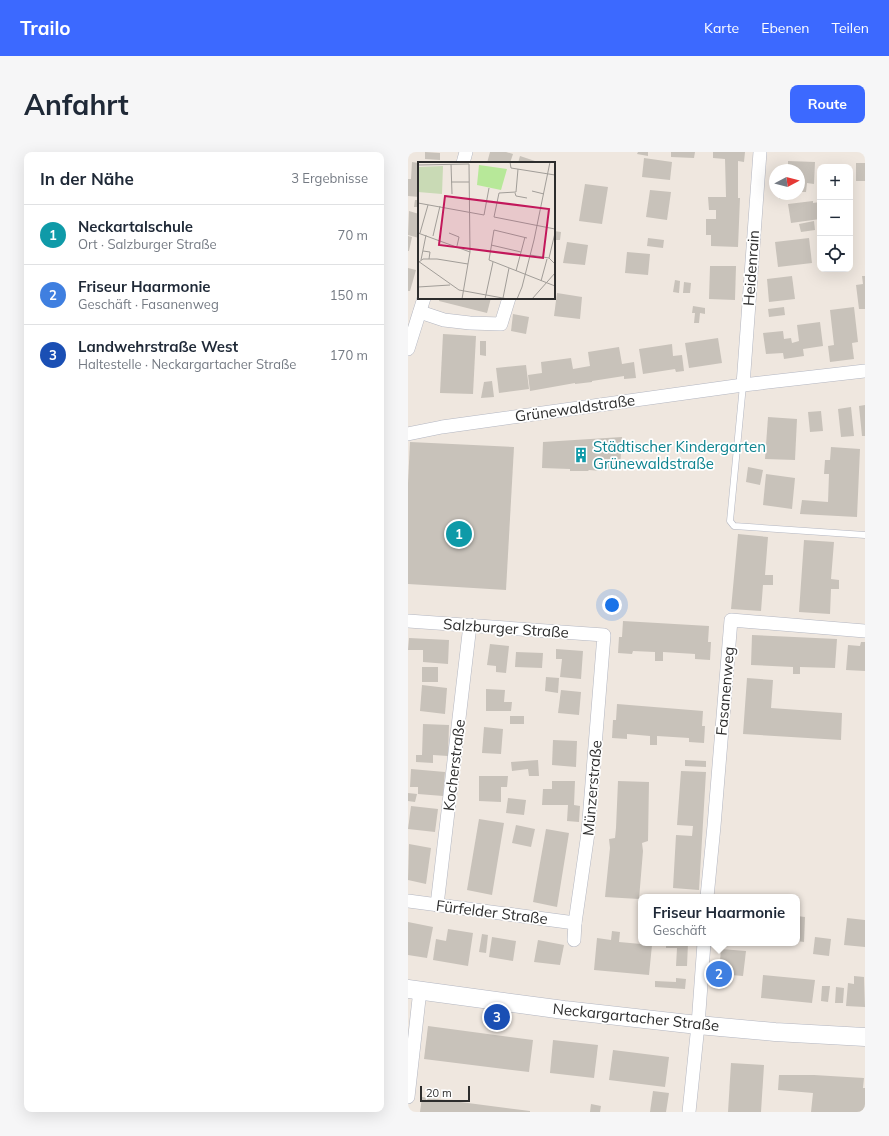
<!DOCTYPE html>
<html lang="de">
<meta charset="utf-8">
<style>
body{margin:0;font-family:Mulish,sans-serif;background:#f6f6f7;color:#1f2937}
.controls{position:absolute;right:12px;top:12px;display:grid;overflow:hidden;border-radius:8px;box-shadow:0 4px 16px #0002}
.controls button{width:36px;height:36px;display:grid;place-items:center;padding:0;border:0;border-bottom:1px solid #e0e1e3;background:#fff;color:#1f2937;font:20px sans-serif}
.compass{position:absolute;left:361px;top:12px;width:36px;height:36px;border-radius:50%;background:#fff;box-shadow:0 4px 16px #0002;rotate:83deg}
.scale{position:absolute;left:12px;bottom:10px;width:50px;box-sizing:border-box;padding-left:4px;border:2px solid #2d2d2d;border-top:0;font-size:11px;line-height:14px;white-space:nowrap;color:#2d2d2d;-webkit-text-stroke:3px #fff;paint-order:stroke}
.you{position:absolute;left:204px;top:453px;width:14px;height:14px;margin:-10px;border:3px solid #fff;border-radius:50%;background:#1a73e8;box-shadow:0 0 0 6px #1a73e833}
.badge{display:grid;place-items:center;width:26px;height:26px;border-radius:50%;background:#3c69ff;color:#fff;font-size:13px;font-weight:700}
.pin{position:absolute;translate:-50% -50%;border:2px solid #fff;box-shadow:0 1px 4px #0006}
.popup{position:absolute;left:230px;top:742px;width:162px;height:52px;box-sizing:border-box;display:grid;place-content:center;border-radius:8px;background:#fff;filter:drop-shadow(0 1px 3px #0005);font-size:13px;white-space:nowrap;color:#747a83}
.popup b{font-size:15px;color:#1f2937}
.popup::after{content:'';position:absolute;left:50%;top:100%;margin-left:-8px;border:8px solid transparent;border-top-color:#fff}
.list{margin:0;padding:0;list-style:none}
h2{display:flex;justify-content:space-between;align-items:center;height:52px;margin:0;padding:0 16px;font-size:17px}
h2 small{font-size:13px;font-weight:400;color:#747a83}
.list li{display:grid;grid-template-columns:26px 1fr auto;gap:12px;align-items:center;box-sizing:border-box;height:60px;padding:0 16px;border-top:1px solid #e0e1e3}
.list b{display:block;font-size:15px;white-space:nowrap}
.list p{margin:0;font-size:13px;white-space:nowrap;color:#747a83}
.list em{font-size:13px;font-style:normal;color:#747a83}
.icon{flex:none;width:22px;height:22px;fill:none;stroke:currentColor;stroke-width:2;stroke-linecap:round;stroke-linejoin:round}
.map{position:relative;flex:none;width:457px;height:960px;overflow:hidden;border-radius:8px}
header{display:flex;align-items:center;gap:24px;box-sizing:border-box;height:56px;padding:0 20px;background:#3c69ff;color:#fff}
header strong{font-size:19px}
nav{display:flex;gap:22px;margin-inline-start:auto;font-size:14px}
.intro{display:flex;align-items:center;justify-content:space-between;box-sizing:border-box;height:96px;padding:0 24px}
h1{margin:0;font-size:28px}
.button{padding:10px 18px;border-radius:8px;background:#3c69ff;color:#fff;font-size:14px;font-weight:700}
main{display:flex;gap:24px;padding:0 24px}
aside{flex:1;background:#fff;border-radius:8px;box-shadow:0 4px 16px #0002}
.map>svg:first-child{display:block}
.building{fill:#c8c2ba}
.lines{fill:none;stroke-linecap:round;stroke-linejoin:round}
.service-casing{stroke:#b3b6c1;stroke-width:7}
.minor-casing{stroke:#b3b6c1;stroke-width:14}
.secondary-casing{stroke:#b3b6c1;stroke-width:19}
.service{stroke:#fff;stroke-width:6}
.minor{stroke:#fff;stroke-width:13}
.secondary{stroke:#fff;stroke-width:18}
.labels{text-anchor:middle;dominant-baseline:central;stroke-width:3.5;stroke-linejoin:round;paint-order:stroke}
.street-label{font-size:15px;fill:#2d2d2d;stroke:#fff}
.culture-label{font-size:15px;fill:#0d838f;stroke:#fff;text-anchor:start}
.inset-road{fill:none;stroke:#a19d98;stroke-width:1}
.view{fill:#c2185b;fill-opacity:0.15;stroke:#c2185b;stroke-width:2}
.inset-edge{fill:none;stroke:#2d2d2d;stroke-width:2}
</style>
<header>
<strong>Trailo</strong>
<nav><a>Karte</a><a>Ebenen</a><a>Teilen</a></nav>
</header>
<div class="intro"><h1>Anfahrt</h1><a class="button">Route</a></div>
<main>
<aside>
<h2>In der Nähe<small>3 Ergebnisse</small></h2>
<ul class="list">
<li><span class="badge" style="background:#0f9aa8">1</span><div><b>Neckartalschule</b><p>Ort · Salzburger Straße</p></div><em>70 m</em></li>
<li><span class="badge" style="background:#3f7fe0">2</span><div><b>Friseur Haarmonie</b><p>Geschäft · Fasanenweg</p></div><em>150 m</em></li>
<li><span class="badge" style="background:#1a4fb4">3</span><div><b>Landwehrstraße West</b><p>Haltestelle · Neckargartacher Straße</p></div><em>170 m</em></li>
</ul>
</aside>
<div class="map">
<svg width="457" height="960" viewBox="0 0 457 960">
<rect width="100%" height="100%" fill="#efe7df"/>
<g class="building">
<polygon points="17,0 32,1 32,8 17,7"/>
<polygon points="82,0 98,0 105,2 102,11 79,11"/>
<polygon points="230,0 240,0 240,4 229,2"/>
<polygon points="263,0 287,0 286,6 263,5"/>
<polygon points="305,0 337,0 336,10 330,9 330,46 332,46 330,95 303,94 303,83 298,83 298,67 308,67 308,58 301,58 300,45 318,45 317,7 305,6"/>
<polygon points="112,4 127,9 126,11 110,11"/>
<polygon points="236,6 264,10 262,28 234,25"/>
<polygon points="380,9 407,10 406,32 399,31 398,40 391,40 391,18 380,18"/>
<polygon points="4,10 11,11 11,45 0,44 0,27 3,27"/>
<rect x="448" y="11" width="9" height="18"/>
<polygon points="177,32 200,35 194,72 171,69"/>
<polygon points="242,38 263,40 259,68 238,65"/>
<polygon points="371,42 388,42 388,45 371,47"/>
<polygon points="7,48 11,48 11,55 6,55"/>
<polygon points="405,49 405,51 412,50 412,67 383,71 380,52"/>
<polygon points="1,59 11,62 11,86 0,83"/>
<polygon points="406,69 407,78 393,80 391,72"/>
<polygon points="146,79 153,80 152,88 146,88"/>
<polygon points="0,84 4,85 1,99 0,99"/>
<polygon points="240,86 256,88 255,96 239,94"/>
<polygon points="401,86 404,111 370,115 367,90"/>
<polygon points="159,90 180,93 177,113 155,111"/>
<polygon points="219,100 242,102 240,123 217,121"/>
<polygon points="302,114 328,114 327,148 301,147"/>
<polygon points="0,116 8,118 2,139 0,139"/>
<polygon points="384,124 387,147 361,150 359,127"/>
<polygon points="454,124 457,124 457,157 451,157 448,133 455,132"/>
<polygon points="267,128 272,129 271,141 265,140"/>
<polygon points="276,130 283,131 282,141 275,141"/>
<polygon points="149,141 174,145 172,167 146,164"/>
<polygon points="32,146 83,146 79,161 31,149"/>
<polygon points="285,154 297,156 297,162 292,161 291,171 286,171 287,161 284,161"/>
<polygon points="376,155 377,163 361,165 360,157"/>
<polygon points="446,155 450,190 444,191 446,207 422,210 420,194 426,193 422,158"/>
<polygon points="105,162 121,165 118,182 103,179"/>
<polygon points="412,170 415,194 395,197 396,204 376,207 375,201 358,202 355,181 375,179 376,187 383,186 384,191 391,189 389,173"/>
<polygon points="35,182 68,184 65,242 32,241"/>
<polygon points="310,186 314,211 281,216 277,191"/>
<polygon points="72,189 78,189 78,204 72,203"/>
<polygon points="264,192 265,204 274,203 276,219 268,220 267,217 235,222 231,197"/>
<polygon points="211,195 214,212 226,210 228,226 216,227 216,224 184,229 184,230 167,232 167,231 122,239 120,223 134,221 133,210 163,206 165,217 182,214 180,200"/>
<polygon points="118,213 121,237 91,241 88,216"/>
<polygon points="84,229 86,245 73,246 76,230"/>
<polygon points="457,253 457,284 454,284 451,254"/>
<polygon points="443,255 446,284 433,285 430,257"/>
<polygon points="413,259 415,279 402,280 400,260"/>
<polygon points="360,265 389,267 387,308 357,307"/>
<polygon points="214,285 212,317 194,316 194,319 181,318 180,319 162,319 162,317 134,316 135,290"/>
<polygon points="2,290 106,295 98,438 0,432 0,331"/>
<polygon points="423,295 452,297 449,365 392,362 394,348 420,350 421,322 416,322 417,308 422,308"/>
<polygon points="340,315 355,318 352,333 338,330"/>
<polygon points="358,322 387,326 384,357 355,353"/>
<polygon points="330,382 360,385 357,423 365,423 365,433 355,433 353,459 323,457"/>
<polygon points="396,388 426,390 423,427 431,428 431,437 423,437 422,462 391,460"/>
<polygon points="215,469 301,474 300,490 303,490 302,508 287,507 287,502 255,500 255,509 247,509 247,500 225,499 224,502 210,501 211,485 214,485"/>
<polygon points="344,483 429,487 427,516 392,515 392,522 385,522 385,515 343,513"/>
<polygon points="1,486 41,488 40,512 15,510 15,498 0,498"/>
<polygon points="453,490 457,490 457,519 438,518 440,493 452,494"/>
<polygon points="82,492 101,494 98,521 88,520 88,514 79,513"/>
<polygon points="148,497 175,499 173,527 152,525 154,507 148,507"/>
<polygon points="108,500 135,501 134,516 107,515"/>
<rect x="14" y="515" width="16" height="15"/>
<polygon points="138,525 151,526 150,541 137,539"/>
<polygon points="339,526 365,528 363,556 434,561 433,588 335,582"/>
<polygon points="14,533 39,536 37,562 12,559"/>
<polygon points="78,537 97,538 96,550 104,550 103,559 78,559"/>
<polygon points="153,538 173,540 171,563 150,561"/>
<polygon points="209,552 295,559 294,574 297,574 296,591 281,590 281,586 249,584 249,593 242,593 242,584 219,582 219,587 204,586 205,568 208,568"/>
<rect x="102" y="564" width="14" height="8"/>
<polygon points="15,572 41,573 40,604 25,603 25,611 8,610 8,603 14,603"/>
<polygon points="76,575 95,577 93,602 74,601"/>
<polygon points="145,588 169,589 168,615 144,613"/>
<polygon points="130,608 131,624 121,624 120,617 104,619 103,610"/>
<polygon points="277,608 298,609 298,615 277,614"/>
<polygon points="3,617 37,620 35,644 10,642 10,635 2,635"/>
<polygon points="273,619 298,620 291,738 265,736 268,683 284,684 285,674 269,673"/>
<polygon points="71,624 100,624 99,635 93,635 93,650 71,649"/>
<polygon points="144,629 167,629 166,653 172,654 171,670 159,669 160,653 134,653 135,637 144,637"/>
<polygon points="210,629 241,630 240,689 234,691 235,699 231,747 197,745 202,696 201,687 207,686 208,676"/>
<polygon points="0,641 9,642 7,650 0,649"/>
<polygon points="100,646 118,648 116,663 98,661"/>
<polygon points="3,654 30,657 27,680 0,677"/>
<polygon points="71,667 96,671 84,743 59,738"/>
<polygon points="108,673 127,677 123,695 104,691"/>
<polygon points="138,677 161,681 149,755 125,750"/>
<polygon points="1,692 23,696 18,732 0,728"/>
<polygon points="389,764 397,765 396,790 389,789"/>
<polygon points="439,766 457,768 457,795 436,793"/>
<polygon points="0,770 25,775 19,806 0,803"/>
<polygon points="40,777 65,781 60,814 25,808 28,787 38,789"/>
<polygon points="204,779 212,780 211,790 244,793 241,823 186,818 189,786 203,788"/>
<polygon points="74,782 80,783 78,801 71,800"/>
<polygon points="84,785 108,789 105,809 81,805"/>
<polygon points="407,785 423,787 421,804 405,802"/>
<polygon points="130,788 156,793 152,813 126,810"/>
<polygon points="258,791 280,791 279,814 268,814 269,796 258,796"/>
<polygon points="313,797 338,799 335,824 311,822"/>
<polygon points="355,823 407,828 404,851 353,846"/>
<polygon points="446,824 456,825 457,855 438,854 440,831 446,832"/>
<polygon points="268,826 278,827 277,837 247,835 247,829 268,830"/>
<polygon points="414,834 422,834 420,850 413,849"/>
<polygon points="428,835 436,836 435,851 427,851"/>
<polygon points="20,874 125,888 121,920 16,907"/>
<polygon points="145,888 190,893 186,926 142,921"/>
<polygon points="205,898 261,905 257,935 201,928"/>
<polygon points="323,911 356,913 353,960 320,960"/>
<polygon points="371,923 406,923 456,926 455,936 457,936 457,960 403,960 405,941 370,938"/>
<polygon points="245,939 261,941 258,960 242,960"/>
<polygon points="14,945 122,959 122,960 12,960"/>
<polygon points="183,952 193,954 192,960 182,960"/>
</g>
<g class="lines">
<g class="service-casing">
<polyline id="service" points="335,233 322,369 326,374 457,383"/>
</g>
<g class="minor-casing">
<g id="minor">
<polyline points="55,11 58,0"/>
<polyline points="12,160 36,168 62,171 93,172 101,146"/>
<polyline points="0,197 16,146"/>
<polyline points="335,233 352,0"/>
<polyline points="0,282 34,275 335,233 457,219"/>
<polyline points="0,469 196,483 180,681 167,771 166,788"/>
<polyline points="299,745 306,674 323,468 457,479"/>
<polyline points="0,749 167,771"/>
<polyline points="29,753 62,473"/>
<polyline points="0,945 12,838"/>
<polyline points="281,960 290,873 296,791"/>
</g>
</g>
<g class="secondary-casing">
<polyline id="secondary" points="0,837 156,858 290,873 367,880 457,885"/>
</g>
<use href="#service" class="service"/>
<use href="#minor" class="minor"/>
<use href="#secondary" class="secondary"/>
</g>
<defs>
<g id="building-bare" transform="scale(1.2)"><path d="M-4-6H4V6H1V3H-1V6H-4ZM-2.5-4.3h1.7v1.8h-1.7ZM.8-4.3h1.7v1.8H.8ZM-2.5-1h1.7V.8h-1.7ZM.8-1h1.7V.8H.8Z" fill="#0f9aa8" stroke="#fff" stroke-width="2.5" paint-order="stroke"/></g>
</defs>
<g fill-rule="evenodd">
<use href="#building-bare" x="173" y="303"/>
</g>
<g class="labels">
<g class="street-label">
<text transform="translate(343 116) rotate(-86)">Heidenrain</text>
<text transform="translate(167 256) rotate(-8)">Grünewaldstraße</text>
<text transform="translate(98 476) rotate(4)">Salzburger Straße</text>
<text transform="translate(317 539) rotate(-85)">Fasanenweg</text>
<text transform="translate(46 613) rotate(-83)">Kocherstraße</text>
<text transform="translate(184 636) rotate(-85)">Münzerstraße</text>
<text transform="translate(84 760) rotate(7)">Fürfelder Straße</text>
<text transform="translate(228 865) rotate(6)">Neckargartacher Straße</text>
</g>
<g class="culture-label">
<text x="185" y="294">Städtischer Kindergarten<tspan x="185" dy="17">Grünewaldstraße</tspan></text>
</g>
</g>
<g transform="translate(10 10)">
<rect width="137" height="137" fill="#efe7df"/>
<path d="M61,3L89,7L83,28L59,23Z" fill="#b7e899"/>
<path d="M25,4L24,32L0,30V5Z" fill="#c9dab5"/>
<path class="inset-road" d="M92,0L93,6L137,13M33,2L34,32M0,3L51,2L52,90L44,137M100,7L98,30L81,31L76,55L137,67M33,20H51M114,29L126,32M97,31L98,34L109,36M0,41L66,53L71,26M0,71L52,90M2,71L10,43M31,71L41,75L39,84M15,74L22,44M109,76L76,68L71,98L137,124M73,83L103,90M5,89L12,90L11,97M112,93L131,96L137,102M131,96L137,71M3,98L8,73M0,99L41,128L90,137M1,100L5,97H19L50,102M98,109L107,75M123,119L129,97M0,125L32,123M85,136L91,106M67,137L75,100M99,137L104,125L116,78L132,0M114,137L137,111"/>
<path class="view" d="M27,34L131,47L125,96L21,83Z"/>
<rect width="137" height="137" class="inset-edge"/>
</g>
</svg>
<div class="controls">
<button>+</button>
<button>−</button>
<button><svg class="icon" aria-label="locate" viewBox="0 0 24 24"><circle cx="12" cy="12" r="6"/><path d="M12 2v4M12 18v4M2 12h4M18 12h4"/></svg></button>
</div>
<svg class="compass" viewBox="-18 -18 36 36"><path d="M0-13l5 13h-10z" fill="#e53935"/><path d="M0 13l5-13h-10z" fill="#747a83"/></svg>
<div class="scale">20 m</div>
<div class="you"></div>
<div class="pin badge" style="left:51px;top:382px;background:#0f9aa8">1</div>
<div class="pin badge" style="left:311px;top:822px;background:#3f7fe0">2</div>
<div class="popup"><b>Friseur Haarmonie</b>Geschäft</div>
<div class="pin badge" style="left:89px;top:865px;background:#1a4fb4">3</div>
</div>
</main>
